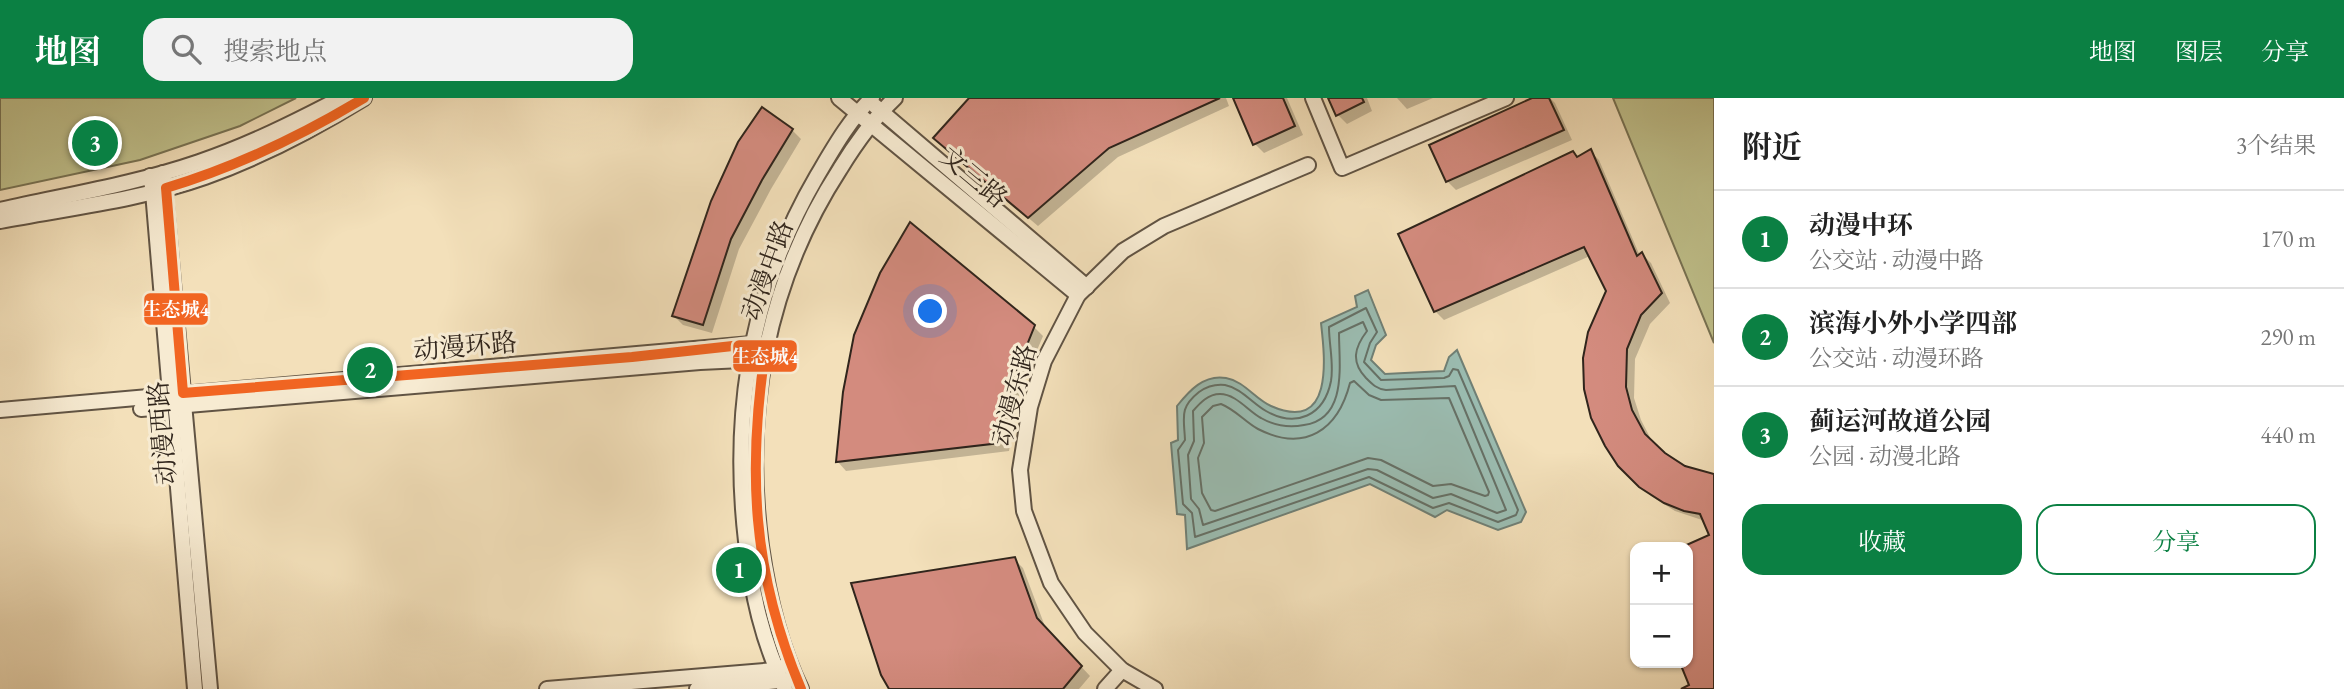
<!DOCTYPE html>
<html lang="zh">
<meta charset="utf-8">
<style>
body{margin:0;font-family:"EB Garamond","Noto Serif SC",serif;background:#f2f2f2;color:#222}
.controls{position:absolute;right:21px;bottom:21px;display:grid;overflow:hidden;border-radius:14px;box-shadow:0 2px 5px #0004}
.controls button{width:63px;height:63px;display:grid;place-items:center;padding:0;border:0;border-bottom:2px solid #e0e0e0;background:#fff;color:#222;font:35px sans-serif}
.you{position:absolute;left:931px;top:214px;width:24px;height:24px;margin:-18px;border:5px solid #fff;border-radius:50%;background:#1a73e8;box-shadow:0 0 0 10px #1a73e833}
.badge{display:grid;place-items:center;width:46px;height:46px;border-radius:50%;background:#0b8043;color:#fff;font-size:23px;font-weight:700}
.pin{position:absolute;translate:-50% -50%;border:4px solid #fff;box-shadow:0 2px 7px #0006}
.list{margin:0;padding:0;list-style:none}
h2{display:flex;justify-content:space-between;align-items:center;height:91px;margin:0;padding:0 28px;font-size:30px}
h2 small{font-size:23px;font-weight:400;color:#767676}
.list li{display:grid;grid-template-columns:46px 1fr auto;gap:21px;align-items:center;box-sizing:border-box;height:98px;padding:0 28px;border-top:2px solid #e0e0e0}
.list b{display:block;font-size:26px;white-space:nowrap}
.list p{margin:0;font-size:23px;white-space:nowrap;color:#767676}
.list em{font-size:23px;font-style:normal;color:#767676}
.actions{display:flex;gap:14px;padding:21px 28px}
.actions a{flex:1;padding:16px 0;border:2px solid #0b8043;border-radius:21px;text-align:center;font-size:24px;color:#0b8043}
.actions .main{background:#0b8043;color:#fff}
.icon{flex:none;width:38px;height:38px;fill:none;stroke:currentColor;stroke-width:2;stroke-linecap:round;stroke-linejoin:round}
.map{position:relative;flex:none;width:1714px;height:591px;overflow:hidden}
header{display:flex;align-items:center;gap:42px;box-sizing:border-box;height:98px;padding:0 35px;background:#0b8043;color:#fff}
header strong{font-size:33px}
nav{display:flex;gap:38px;margin-inline-start:auto;font-size:24px}
.search{width:490px;height:63px;background:#f2f2f2;display:flex;align-items:center;gap:18px;box-sizing:border-box;padding:0 24px;border-radius:21px;color:#767676;font-size:26px}
main{display:flex}
aside{flex:1;background:#fff}
.map>svg:first-child{display:block}
.green{fill:#c0c18c;stroke:#787354;stroke-width:2}
.water{fill:#9bbdb2;stroke:#708076;stroke-width:2}
.shadow{fill:#0003}
.lines{fill:none;stroke-linecap:round;stroke-linejoin:round}
.shore{stroke:#667167;stroke-width:2}
.building{fill:#d38b7e;stroke:#30251c;stroke-width:2}
.minor-casing{stroke:#615444;stroke-width:18}
.minor{stroke:#f7ebd2;stroke-width:14}
.bus-1-casing{stroke:#f7ebd2;stroke-width:16}
.bus-1{stroke:#f26522;stroke-width:10}
.labels{text-anchor:middle;dominant-baseline:central;stroke-width:6;stroke-linejoin:round;paint-order:stroke}
.street-label{font-size:26px;fill:#30251c;stroke:#f7ebd2}
.line-badge{stroke:#f7ebd2;stroke-width:2.5}
.badge-label{font-size:19px;text-anchor:middle;font-weight:bold;fill:#fff}
</style>
<header>
<strong>地图</strong>
<div class="search"><svg class="icon" aria-label="search" viewBox="0 0 24 24"><circle cx="10" cy="10" r="6"/><path d="M15 15l6 6"/></svg>搜索地点</div>
<nav><a>地图</a><a>图层</a><a>分享</a></nav>
</header>
<main>
<div class="map">
<svg width="1714" height="591" viewBox="0 0 1714 591">
<rect width="100%" height="100%" fill="#f3e0ba"/>
<filter id="stains"><feTurbulence type="fractalNoise" baseFrequency=".00286" numOctaves="4"/><feColorMatrix values="0 0 0 0 .2 0 0 0 0 .09 0 0 0 0 .02 0 0 0 .5 -.17"/></filter>
<radialGradient id="worn" r=".72"><stop offset=".6" stop-color="#630" stop-opacity="0"/><stop offset="1" stop-color="#630" stop-opacity=".3"/></radialGradient>
<g class="green">
<polygon points="0,0 296,0 240,28 140,62 0,92"/>
<polygon points="1613,0 1714,0 1714,245"/>
</g>
<path class="water" d="M1368,192L1386,237L1376,247L1371,262L1385,276L1444,273L1449,259L1457,252L1526,414L1521,424L1498,432L1447,412L1435,419L1370,386L1187,451L1185,417L1177,416L1171,345L1178,342L1177,308C1189,293 1204,276 1226,280C1244,283 1255,301 1271,308C1334,336 1325,260 1321,225L1357,209L1355,198Z"/>
<g class="shadow">
<polygon points="972,0 1226,0 1229,8 1118,59 1038,128 944,49"/>
<polygon points="1235,0 1287,0 1303,37 1264,55 1255,46"/>
<polygon points="1330,0 1367,0 1372,13 1347,26 1338,17"/>
<polygon points="1397,0 1433,0 1407,11"/>
<polygon points="1536,0 1550,0 1555,5 1572,42 1456,92 1447,83"/>
<polygon points="792,32 801,41 771,91 739,151 712,235 683,227 674,218"/>
<polygon points="1590,53 1599,62 1640,158 1642,156 1651,165 1670,205 1650,226 1635,261 1634,300 1641,322 1654,347 1684,370 1714,377 1714,591 1685,591 1691,588 1682,565 1688,565 1687,449 1711,438 1705,423 1675,413 1651,398 1619,367 1608,193 1590,158 1444,222 1435,213 1578,60"/>
<polygon points="1034,229 1043,238 1020,293 1009,353 846,373 838,364"/>
<polygon points="1014,461 1023,470 1046,531 1090,578 1079,591 891,591"/>
</g>
<g class="lines">
<g class="shore">
<path d="M1366,210L1377,234L1370,245L1364,264L1381,282L1444,280L1449,278L1453,271L1458,272L1518,412L1516,417L1498,424L1449,405L1433,410L1369,379L1195,439L1192,415L1183,406L1178,352L1185,342C1184,319 1179,310 1199,294C1206,289 1216,286 1225,287C1241,290 1252,305 1266,313C1296,330 1324,318 1331,283C1334,265 1329,247 1329,229Z"/>
<path d="M1363,224L1367,233C1354,250 1351,264 1366,280C1373,287 1377,291 1386,292L1455,288L1506,412L1497,415L1451,396L1433,400L1377,372L1368,371L1203,427L1199,411L1191,401L1188,357L1194,343L1193,313C1200,305 1208,296 1220,296C1236,296 1248,313 1261,320C1275,328 1289,330 1304,327C1348,321 1339,266 1339,235Z"/>
<path d="M1354,283L1369,297L1381,302L1449,300L1489,394L1488,397L1485,398L1451,386L1433,388L1381,362L1368,360L1215,413L1211,412L1202,395L1198,360L1204,345L1202,319L1213,308L1221,306C1236,312 1245,324 1258,331C1305,355 1338,332 1350,285Z"/>
</g>
</g>
<g class="building">
<polygon points="969,0 1220,0 1109,50 1028,120 933,40"/>
<polygon points="1233,0 1283,0 1295,28 1253,47"/>
<polygon points="1328,0 1362,0 1364,4 1336,18"/>
<polygon points="1532,0 1549,0 1564,32 1446,84 1429,47"/>
<polygon points="762,9 793,31 762,82 731,141 703,227 672,218 711,103 738,44"/>
<polygon points="1591,51 1637,158 1642,154 1662,195 1641,217 1627,251 1626,289 1632,312 1645,336 1665,355 1685,368 1714,376 1714,591 1681,591 1689,587 1680,565 1688,565 1688,449 1682,449 1709,437 1700,416 1684,413 1664,405 1639,389 1618,368 1605,348 1591,320 1584,291 1583,260 1588,234 1606,193 1584,149 1434,214 1398,136 1573,53 1577,59"/>
<polygon points="910,124 1035,227 1012,284 1000,345 836,364 843,294 854,237 880,175"/>
<polygon points="1015,459 1037,520 1082,568 1063,591 889,591 881,577 851,485"/>
</g>
<g class="lines">
<g class="minor-casing">
<g id="minor">
<polyline points="839,0 1078,197"/>
<polyline points="1313,0 1342,70 1506,0"/>
<polyline points="875,8 1087,189"/>
<polyline points="163,75 210,591"/>
<polyline points="150,78 153,94 195,591"/>
<path d="M0,112C66,97 135,86 199,64C249,47 295,24 341,0"/>
<path d="M0,123C68,110 140,102 205,79C261,59 314,31 364,0"/>
<polyline points="141,311 700,264 764,261"/>
<polyline points="0,312 751,246 766,248"/>
<polyline points="547,591 775,572 782,569"/>
<polyline points="697,591 789,582"/>
<path d="M785,591C762,541 752,497 746,443C731,314 751,191 817,78C833,51 849,22 872,0"/>
<path d="M801,591C779,546 768,497 761,448C743,315 766,185 840,71C856,45 873,21 895,0"/>
<polyline points="1105,591 1122,572"/>
<polyline points="1155,591 1122,572 1085,535 1051,485 1024,413 1020,372 1030,309 1044,263 1078,197 1123,153 1164,128 1308,67"/>
</g>
</g>
<use href="#minor" class="minor"/>
<g class="bus-1-casing">
<path id="bus-1" d="M364,0C301,38 236,69 166,90L183,295L632,259L751,246L766,248C747,371 752,475 801,591"/>
</g>
<use href="#bus-1" class="bus-1"/>
</g>
<g class="labels">
<g class="street-label">
<text transform="translate(974 79) rotate(40)">文三路</text>
<text transform="translate(767 172) rotate(-70)">动漫中路</text>
<text transform="translate(465 248) rotate(-5)">动漫环路</text>
<text transform="translate(1014 297) rotate(-75)">动漫东路</text>
<text transform="translate(162 335) rotate(-95)">动漫西路</text>
</g>
</g>
<g class="line-badge">
<rect x="143" y="194" width="66" height="34" rx="7" fill="#f26522"/>
<rect x="732" y="241" width="66" height="34" rx="7" fill="#f26522"/>
</g>
<g class="badge-label">
<text x="176" y="218">生态城4</text>
<text x="765" y="265">生态城4</text>
</g>
<rect width="100%" height="100%" filter="url(#stains)"/>
<rect width="100%" height="100%" fill="url(#worn)"/>
</svg>
<div class="controls">
<button>+</button>
<button>−</button>
</div>
<div class="you"></div>
<div class="pin badge" style="left:739px;top:472px">1</div>
<div class="pin badge" style="left:370px;top:272px">2</div>
<div class="pin badge" style="left:95px;top:45px">3</div>
</div>
<aside>
<h2>附近<small>3个结果</small></h2>
<ul class="list">
<li><span class="badge">1</span><div><b>动漫中环</b><p>公交站 · 动漫中路</p></div><em>170 m</em></li>
<li><span class="badge">2</span><div><b>滨海小外小学四部</b><p>公交站 · 动漫环路</p></div><em>290 m</em></li>
<li><span class="badge">3</span><div><b>蓟运河故道公园</b><p>公园 · 动漫北路</p></div><em>440 m</em></li>
</ul>
<div class="actions"><a class="main">收藏</a><a>分享</a></div>
</aside>
</main>
